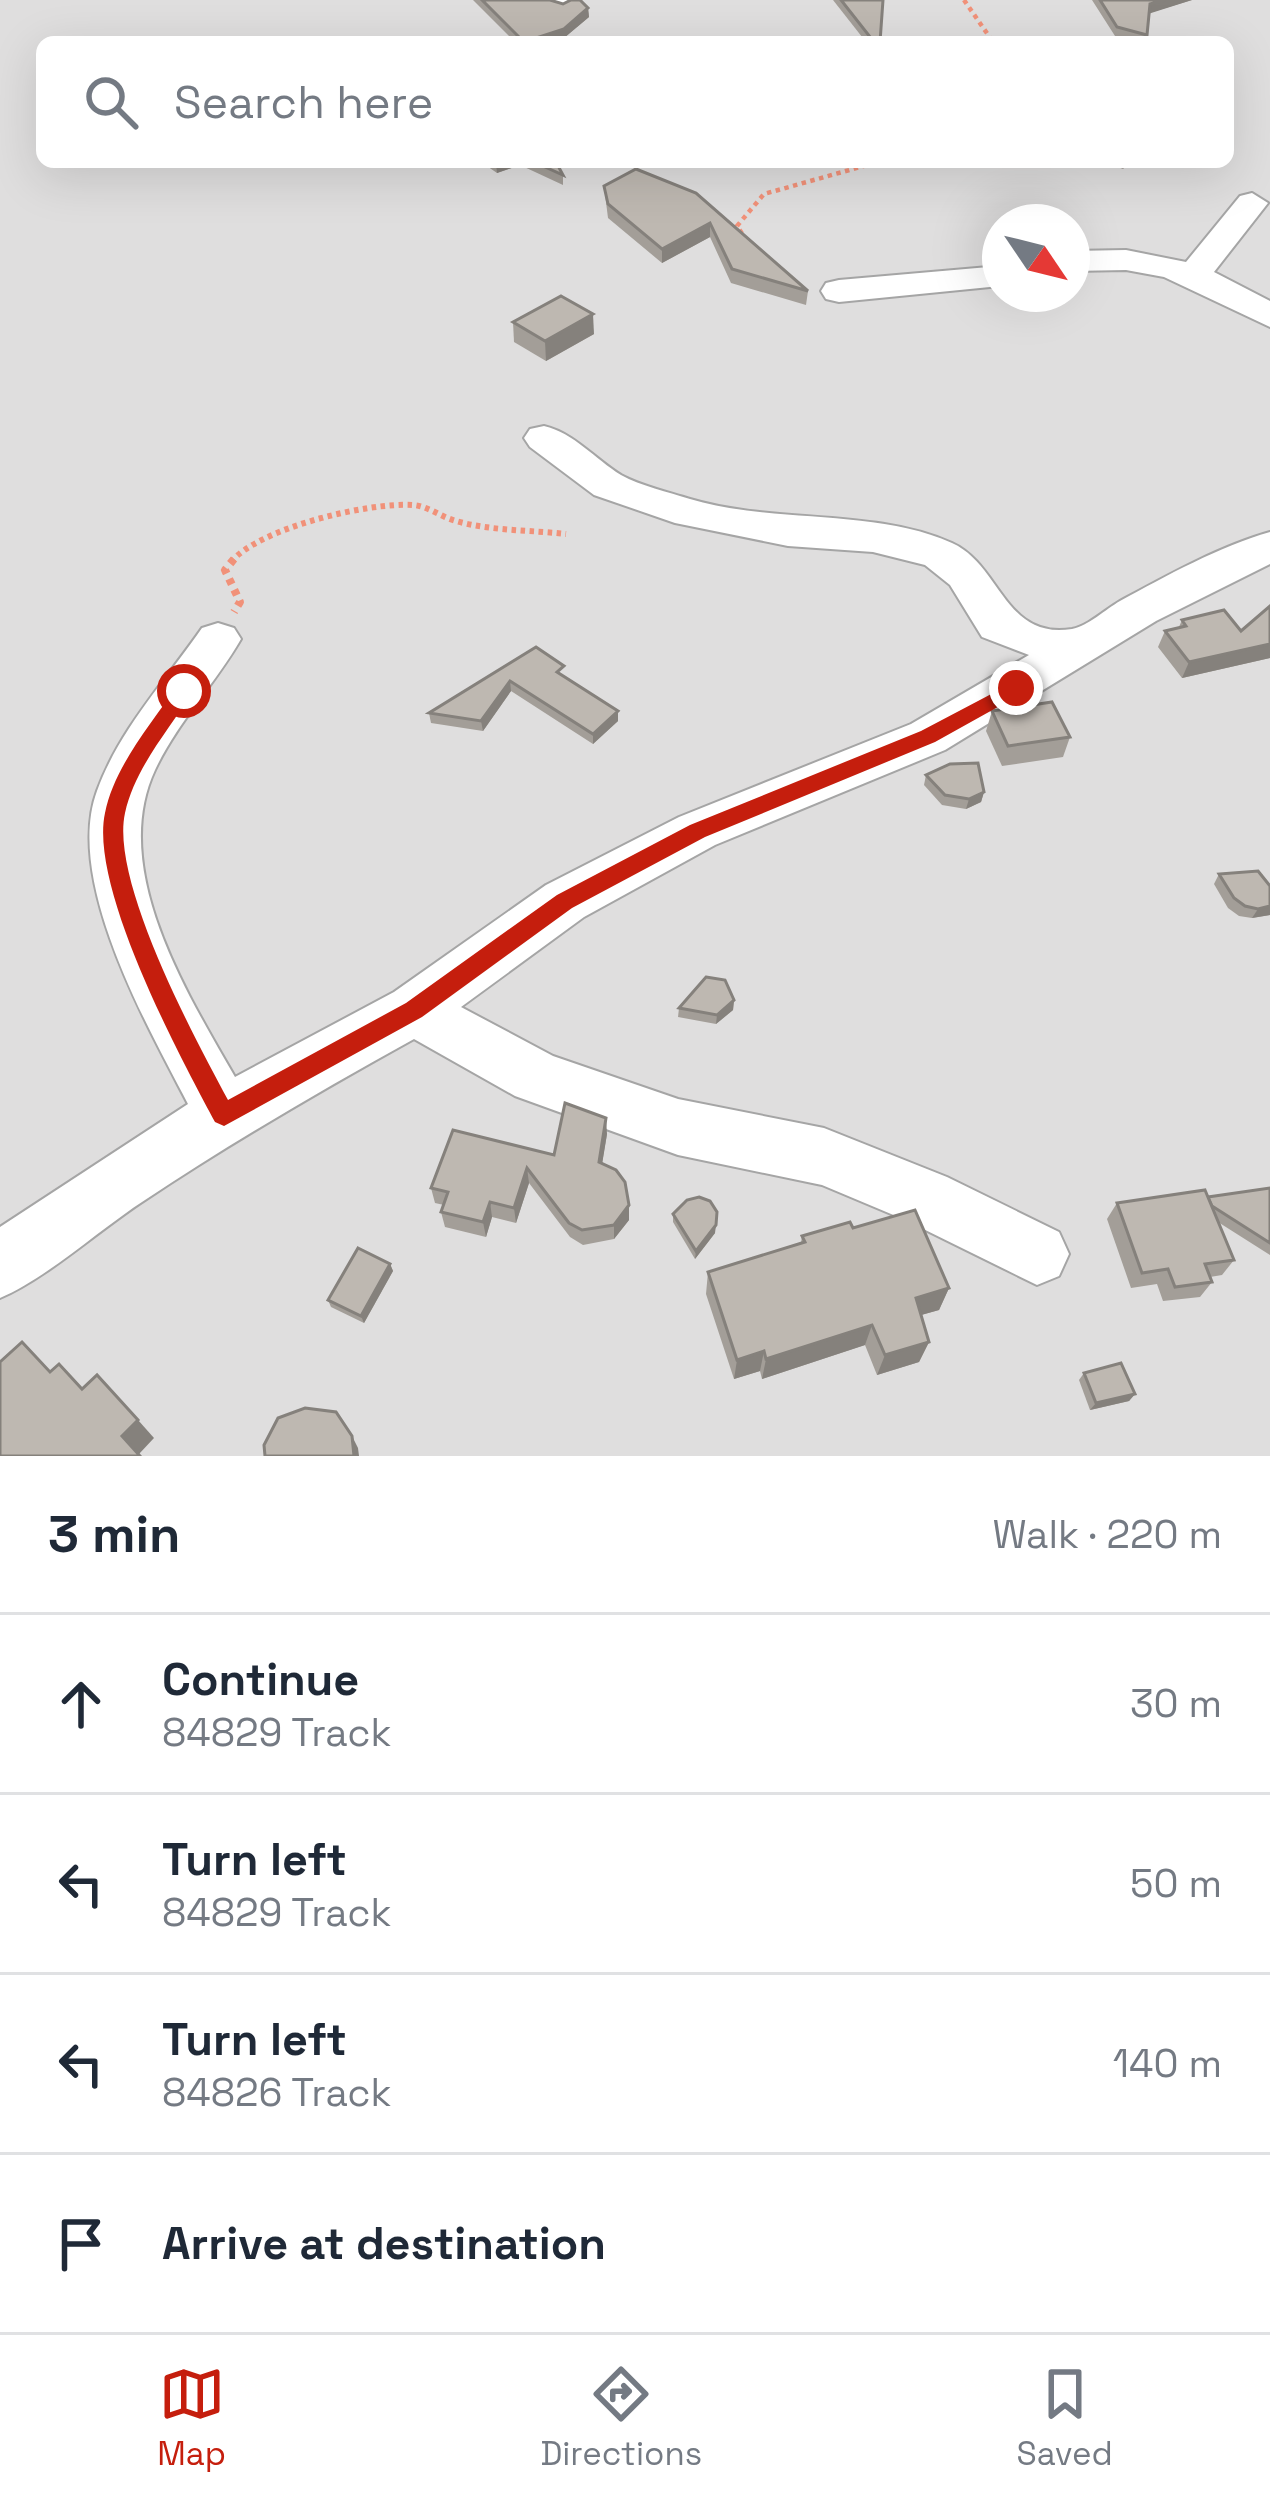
<!DOCTYPE html>
<meta charset="utf-8">
<style>
body{margin:0;font-family:"Space Grotesk",sans-serif;background:#f6f6f7;color:#1f2937}
.compass{position:absolute;left:982px;top:204px;width:108px;height:108px;border-radius:50%;background:#fff;box-shadow:0 12px 48px #0002;rotate:125deg}
.stop{position:absolute;width:36px;height:36px;margin:-27px;border:9px solid #c51e0d;border-radius:50%;background:#fff}
.stop.end{background:#c51e0d;border-color:#fff;box-shadow:0 3px 12px #0008}
.list{margin:0;padding:0;list-style:none}
h2{display:flex;justify-content:space-between;align-items:center;height:156px;margin:0;padding:0 48px;font-size:51px}
h2 small{font-size:39px;font-weight:400;color:#747a83}
.list li{display:grid;grid-template-columns:78px 1fr auto;gap:36px;align-items:center;box-sizing:border-box;height:180px;padding:0 48px;border-top:3px solid #e0e1e3}
.list b{display:block;font-size:45px;white-space:nowrap}
.list p{margin:0;font-size:39px;white-space:nowrap;color:#747a83}
.list em{font-size:39px;font-style:normal;color:#747a83}
.icon{flex:none;width:66px;height:66px;fill:none;stroke:currentColor;stroke-width:2;stroke-linecap:round;stroke-linejoin:round}
.map{position:relative;flex:none;width:1270px;height:1456px;overflow:hidden}
.search{position:absolute;background:#fff;box-shadow:0 12px 48px #0002;left:36px;right:36px;top:36px;height:132px;display:flex;align-items:center;gap:30px;box-sizing:border-box;padding:0 42px;border-radius:18px;color:#747a83;font-size:45px}
.sheet{height:876px;background:#fff}
nav{display:flex;justify-content:space-around;align-items:center;box-sizing:border-box;height:168px;border-top:3px solid #e0e1e3;background:#fff;font-size:33px;color:#747a83}
nav a{display:grid;justify-items:center;gap:6px}
nav .on{color:#c51e0d}
.map>svg:first-child{display:block}
.residential{fill:#dfdede;fill-rule:evenodd}
.lines{fill:none;stroke-linecap:round;stroke-linejoin:round}
.minor-casing{stroke:#a5a5a5;stroke-width:4}
.path-far2{stroke:#f19179;stroke-width:4.5;stroke-dasharray:4.5 4.5;stroke-linecap:butt}
.path-far1{stroke:#f19179;stroke-width:6;stroke-dasharray:4.5 4.5;stroke-linecap:butt}
.path{stroke:#f19179;stroke-width:8;stroke-dasharray:6 6;stroke-linecap:butt}
.minor{fill:#fff;fill-rule:evenodd}
.wall{fill:#a39e98}
.shaded-wall{fill:#85817c}
.building{fill:#beb8b1;stroke:#85817c;stroke-width:3}
.route{fill:#c51e0d}
</style>
<div class="map">
<svg width="1270" height="1456" viewBox="0 0 1270 1456">
<rect width="100%" height="100%" fill="#f1efe9"/>
<path class="residential" d="M0,0H1270V1456H0ZM42,42H1228V162H42ZM1000,222H1072V294H1000Z"/>
<g class="lines">
<g class="minor-casing">
<g id="minor">
<polygon points="551,0 579,0 564,9 554,7"/>
<polygon points="1252,193 1268,203 1214,272 1270,301 1270,327 1164,277 1126,270 1072,271 1072,251 1126,250 1186,262 1240,196"/>
<polygon points="1000,266 1000,286 839,302 826,299 821,291 826,283 839,280"/>
<path d="M544,426C574,433 595,459 621,475C641,486 668,492 690,499C773,524 875,508 952,543C1001,565 1004,640 1072,629C1088,626 1106,609 1120,601C1166,576 1220,546 1270,532V564L1156,621L945,750L715,845L584,917L461,1007L553,1056L678,1099L824,1128L947,1177L1059,1232L1069,1254L1059,1276L1037,1285L903,1219L822,1185L678,1155L515,1096L414,1039C322,1090 232,1142 145,1200C100,1229 47,1278 0,1298V1227L188,1104C147,1025 64,880 97,791C119,730 166,680 202,628L218,623L234,628L241,639C215,684 177,723 155,770C109,868 186,992 235,1077L394,992L546,885L679,817L911,724L1029,655L982,637L950,585L925,565L873,552L788,546L675,523L594,495L530,447L524,438L530,429Z"/>
</g>
</g>
<g class="path-far2">
<polyline points="964,0 993,42"/>
<polyline points="747,241 737,226 764,194 878,162"/>
</g>
<path class="path-far1" d="M231,562C259,528 368,502 413,505C428,506 441,517 456,521C490,531 531,530 566,534"/>
<polyline class="path" points="234,559 225,570 240,602 234,612"/>
<use href="#minor" class="minor"/>
</g>
<g class="wall">
<polygon points="473,0 550,0 563,4 588,8 589,17 564,38 554,42 515,42"/>
<polygon points="833,0 883,0 880,42 866,42"/>
<polygon points="1092,0 1192,0 1149,13 1146,42 1136,42 1115,36"/>
<polygon points="481,162 556,162 563,175 563,185 520,165 497,173"/>
<polygon points="1105,162 1131,162 1123,169"/>
<polygon points="636,169 808,291 806,305 731,283 710,237 662,263 608,218 604,186"/>
<polygon points="513,322 594,334 546,361 514,342"/>
<polygon points="1182,620 1241,631 1270,658 1182,678 1158,647 1165,631 1179,627"/>
<polygon points="536,647 564,677 618,721 593,744 511,691 483,731 431,723 429,713"/>
<polygon points="992,711 1070,737 1063,757 1002,766 986,731"/>
<polygon points="926,775 984,792 981,802 966,809 942,805 924,785"/>
<polygon points="1219,874 1270,915 1252,918 1239,916 1228,908 1214,884"/>
<polygon points="734,1000 733,1010 716,1024 678,1017 679,1008"/>
<polygon points="607,1134 602,1163 629,1205 629,1220 614,1239 583,1245 570,1237 529,1183 516,1223 492,1217 486,1237 445,1227 441,1212 444,1205 435,1203 431,1188 554,1155"/>
<polygon points="1270,1188 1270,1255 1218,1222 1234,1260 1222,1275 1210,1277 1212,1282 1200,1297 1163,1301 1157,1284 1131,1288 1107,1219 1117,1203 1208,1197"/>
<polygon points="673,1214 715,1233 695,1259 673,1222"/>
<polygon points="853,1228 949,1288 939,1310 921,1315 929,1342 919,1362 877,1375 865,1345 762,1379 760,1371 734,1379 706,1294 708,1272 801,1243 802,1236"/>
<polygon points="390,1264 393,1271 364,1323 331,1307 328,1300"/>
<polygon points="1084,1373 1135,1394 1129,1401 1090,1410 1079,1380"/>
</g>
<g class="shaded-wall">
<polygon points="1165,0 1192,0 1148,14 1150,4"/>
<polygon points="588,8 589,17 564,38 554,42 527,42"/>
<polygon points="500,162 519,162 520,165 497,173 496,163"/>
<polygon points="710,223 710,237 662,263 662,249"/>
<polygon points="593,314 594,334 546,361 545,341"/>
<polygon points="1270,644 1270,658 1182,678 1189,662"/>
<polygon points="510,681 511,691 483,731 481,721"/>
<polygon points="618,711 618,721 593,744 593,734"/>
<polygon points="984,792 981,802 966,809 969,799"/>
<polygon points="1270,906 1270,915 1252,918 1258,909"/>
<polygon points="734,1000 733,1010 716,1024 717,1015"/>
<polygon points="606,1118 607,1134 600,1177 599,1162"/>
<polygon points="527,1168 529,1183 516,1223 514,1208"/>
<polygon points="490,1202 492,1217 486,1237 483,1222"/>
<polygon points="629,1205 629,1220 614,1239 614,1225"/>
<polygon points="716,1225 715,1233 695,1259 696,1251"/>
<polygon points="390,1264 393,1271 364,1323 361,1316"/>
<polygon points="949,1288 939,1310 907,1319 916,1298"/>
<polygon points="872,1325 865,1345 762,1379 766,1359"/>
<polygon points="929,1342 919,1362 877,1375 885,1355"/>
<polygon points="764,1351 760,1371 734,1379 737,1360"/>
<polygon points="1135,1394 1129,1401 1090,1410 1096,1403"/>
<polygon points="138,1420 154,1438 139,1454 122,1436"/>
<polygon points="352,1436 358,1448 359,1456 354,1456"/>
</g>
<g class="building">
<polygon points="482,0 550,0 563,4 571,0 580,0 588,8 564,29 524,42"/>
<polygon points="841,0 883,0 880,42 874,42"/>
<polygon points="1100,0 1165,0 1150,4 1147,35 1117,27"/>
<polygon points="534,162 556,162 563,175"/>
<polygon points="636,169 696,193 808,291 732,269 710,223 662,249 608,204 604,186"/>
<polygon points="561,296 593,314 545,341 513,322"/>
<polygon points="1270,606 1270,644 1189,662 1165,631 1186,626 1182,620 1224,610 1241,631"/>
<polygon points="536,647 564,666 557,672 618,711 593,734 510,681 481,721 429,713"/>
<polygon points="1052,702 1070,737 1008,746 992,711"/>
<polygon points="978,763 984,792 969,799 945,795 926,775 950,764"/>
<polygon points="1258,871 1270,886 1270,906 1258,909 1245,906 1234,898 1219,874"/>
<polygon points="706,977 725,980 734,1000 717,1015 679,1008"/>
<polygon points="565,1103 606,1118 599,1162 616,1170 625,1182 629,1205 614,1225 582,1230 569,1223 527,1168 514,1208 490,1202 483,1222 441,1212 448,1192 431,1188 453,1130 554,1155"/>
<polygon points="1270,1188 1270,1243 1212,1206 1208,1197"/>
<polygon points="1205,1190 1234,1260 1205,1264 1212,1282 1175,1287 1168,1269 1142,1273 1117,1203"/>
<polygon points="699,1197 710,1201 717,1212 716,1225 696,1251 673,1214 687,1200"/>
<polygon points="915,1210 949,1288 916,1298 929,1342 885,1355 872,1325 766,1359 764,1351 737,1360 708,1272 805,1242 802,1236 850,1222 853,1228"/>
<polygon points="358,1248 390,1264 361,1316 328,1300"/>
<polygon points="22,1342 50,1372 59,1364 82,1389 97,1375 138,1420 122,1436 140,1456 0,1456 0,1362"/>
<polygon points="1121,1363 1135,1394 1096,1403 1084,1373"/>
<polygon points="305,1408 336,1412 352,1436 354,1456 265,1456 264,1445 278,1418"/>
</g>
<path class="route" d="M1016,681L1023,683V693L935,742L705,837L572,908L422,1017L224,1126L215,1122C179,1055 89,887 105,813C114,767 151,724 177,686H191L193,691C170,729 135,767 125,813C110,881 194,1037 228,1100L406,1003L557,895L690,825L921,731Z"/>
</svg>
<svg class="compass" viewBox="-18 -18 36 36"><path d="M0-13l5 13h-10z" fill="#e53935"/><path d="M0 13l5-13h-10z" fill="#747a83"/></svg>
<div class="stop" style="left:184px;top:691px"></div>
<div class="stop end" style="left:1016px;top:688px"></div>
<div class="search"><svg class="icon" aria-label="search" viewBox="0 0 24 24"><circle cx="10" cy="10" r="6"/><path d="M15 15l6 6"/></svg>Search here</div>
</div>
<section class="sheet">
<h2>3 min<small>Walk · 220 m</small></h2>
<ul class="list">
<li><svg class="icon" aria-label="ahead" viewBox="0 0 24 24"><path d="M12 20V5M6 11l6-6 6 6"/></svg><div><b>Continue</b><p>84829 Track</p></div><em>30 m</em></li>
<li><svg class="icon" aria-label="left" viewBox="0 0 24 24"><path d="M17 20v-9H6M10 6l-5 5 5 5"/></svg><div><b>Turn left</b><p>84829 Track</p></div><em>50 m</em></li>
<li><svg class="icon" aria-label="left" viewBox="0 0 24 24"><path d="M17 20v-9H6M10 6l-5 5 5 5"/></svg><div><b>Turn left</b><p>84826 Track</p></div><em>140 m</em></li>
<li><svg class="icon" aria-label="arrive" viewBox="0 0 24 24"><path d="M6 21V4h12l-3 4 3 4H6"/></svg><div><b>Arrive at destination</b></div></li>
</ul>
</section>
<nav>
<a class="on"><svg class="icon" aria-label="map" viewBox="0 0 24 24"><path d="M3 6l6-2 6 2 6-2v14l-6 2-6-2-6 2zM9 4v14M15 6v14"/></svg>Map</a>
<a><svg class="icon" aria-label="directions" viewBox="0 0 24 24"><path d="M12 3l9 9-9 9-9-9zM9 14v-3h6M13 9l2 2-2 2"/></svg>Directions</a>
<a><svg class="icon" aria-label="saved" viewBox="0 0 24 24"><path d="M7 4h10v16l-5-4-5 4z"/></svg>Saved</a>
</nav>
